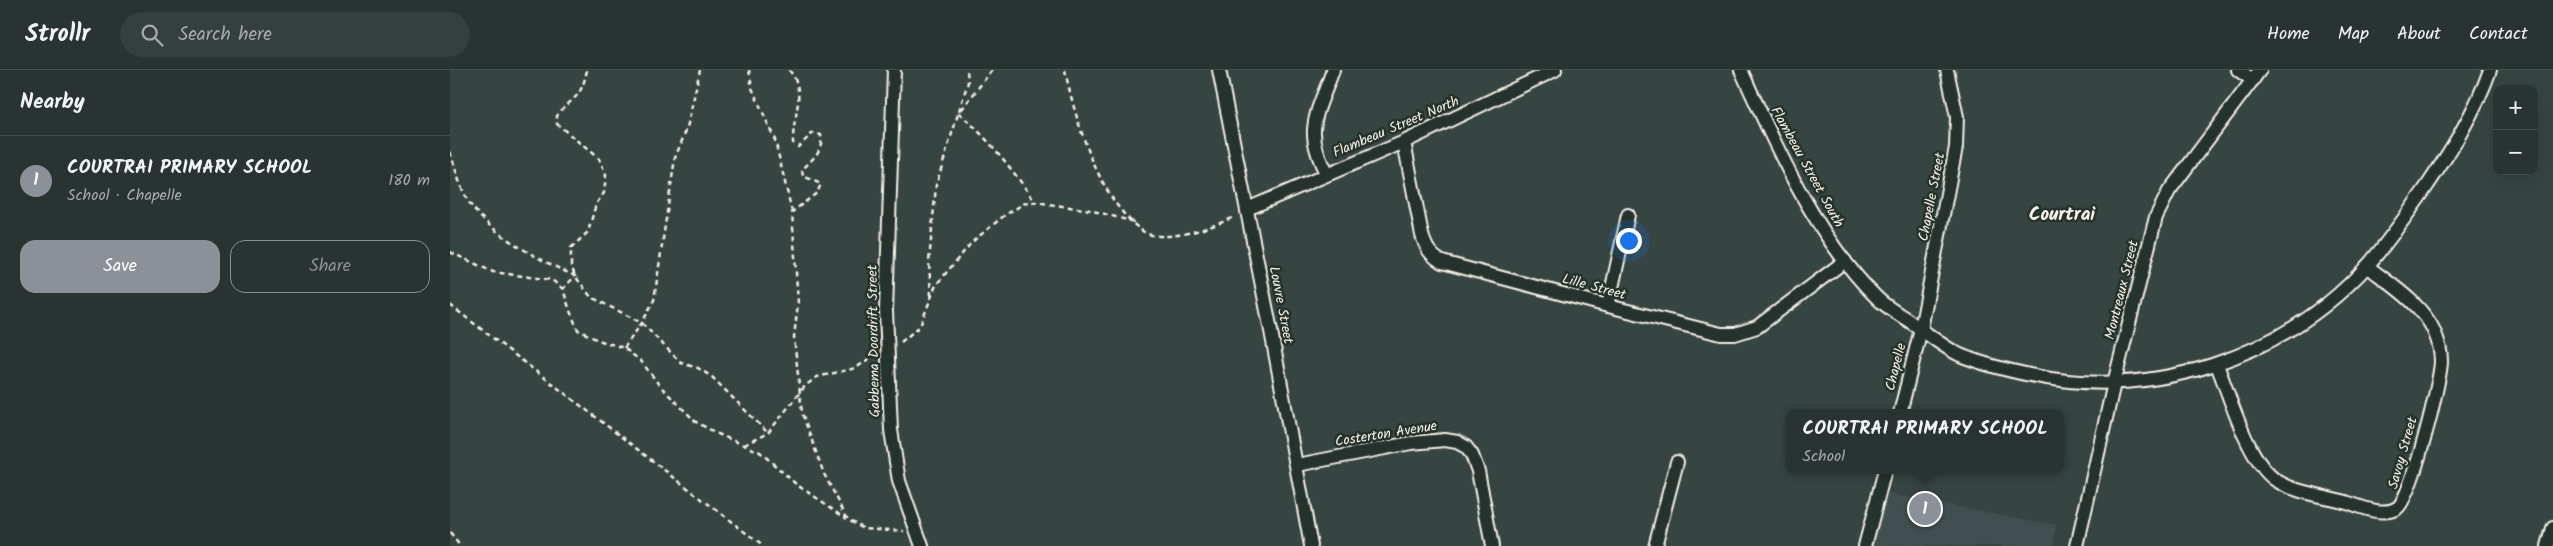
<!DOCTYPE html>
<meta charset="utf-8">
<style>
body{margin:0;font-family:Kalam,sans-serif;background:#343f3e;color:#f1f3f6}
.controls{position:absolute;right:15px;top:15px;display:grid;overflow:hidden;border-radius:10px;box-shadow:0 5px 20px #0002}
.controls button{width:45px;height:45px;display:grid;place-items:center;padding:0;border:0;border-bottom:1px solid #444e4d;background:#283332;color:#f1f3f6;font:25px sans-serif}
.you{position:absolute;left:1178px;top:170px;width:18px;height:18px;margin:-12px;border:4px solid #fff;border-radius:50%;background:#1a73e8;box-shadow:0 0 0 8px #1a73e833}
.badge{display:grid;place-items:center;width:32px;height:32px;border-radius:50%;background:#8c9099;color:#fff;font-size:16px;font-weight:700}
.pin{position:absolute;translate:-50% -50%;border:2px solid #fff;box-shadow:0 1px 5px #0006}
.popup{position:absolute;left:1336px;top:339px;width:278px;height:65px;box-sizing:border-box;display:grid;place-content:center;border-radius:10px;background:#283332;filter:drop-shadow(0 1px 4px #0005);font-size:16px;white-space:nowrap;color:#a5aaac}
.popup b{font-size:19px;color:#f1f3f6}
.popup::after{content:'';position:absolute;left:50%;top:100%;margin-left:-10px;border:10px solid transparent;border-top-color:#283332}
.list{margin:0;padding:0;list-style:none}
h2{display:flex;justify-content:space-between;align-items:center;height:65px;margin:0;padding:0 20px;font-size:21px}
h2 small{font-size:16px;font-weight:400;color:#a5aaac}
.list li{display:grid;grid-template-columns:32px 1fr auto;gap:15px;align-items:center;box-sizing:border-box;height:90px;padding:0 20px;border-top:1px solid #444e4d}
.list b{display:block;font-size:19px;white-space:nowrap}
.list p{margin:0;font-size:16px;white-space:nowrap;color:#a5aaac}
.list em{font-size:16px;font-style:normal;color:#a5aaac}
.actions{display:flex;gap:10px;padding:15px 20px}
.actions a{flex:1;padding:11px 0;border:1px solid #8c9099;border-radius:15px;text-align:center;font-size:18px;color:#8c9099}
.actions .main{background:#8c9099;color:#fff}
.icon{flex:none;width:28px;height:28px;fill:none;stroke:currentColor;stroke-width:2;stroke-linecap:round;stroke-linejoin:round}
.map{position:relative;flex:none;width:2103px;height:476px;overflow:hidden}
header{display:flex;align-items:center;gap:30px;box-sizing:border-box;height:70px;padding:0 25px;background:#283332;border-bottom:1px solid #444e4d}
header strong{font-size:24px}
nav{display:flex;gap:28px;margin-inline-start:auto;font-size:18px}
.search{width:350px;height:45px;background:#343f3e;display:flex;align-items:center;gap:12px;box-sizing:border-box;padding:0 18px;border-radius:28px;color:#a5aaac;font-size:19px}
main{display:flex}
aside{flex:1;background:#283332}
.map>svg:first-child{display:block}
.built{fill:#425051}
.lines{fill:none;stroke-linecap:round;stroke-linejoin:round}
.street-casing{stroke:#f4f1e8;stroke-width:16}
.path{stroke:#f4f1e8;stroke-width:2.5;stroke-dasharray:5 4;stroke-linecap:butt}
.street{stroke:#26332d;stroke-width:12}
.labels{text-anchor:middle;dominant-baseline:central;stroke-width:5;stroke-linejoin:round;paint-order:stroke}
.street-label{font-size:14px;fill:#f4f1e8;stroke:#26332d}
.district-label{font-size:19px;font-weight:bold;fill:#f4f1e8;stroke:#26332d}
</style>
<header>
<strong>Strollr</strong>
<div class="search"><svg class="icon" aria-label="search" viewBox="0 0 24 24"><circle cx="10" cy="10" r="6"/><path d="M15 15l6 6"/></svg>Search here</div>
<nav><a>Home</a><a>Map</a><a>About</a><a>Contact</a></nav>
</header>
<main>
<aside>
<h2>Nearby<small></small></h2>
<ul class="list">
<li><span class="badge">1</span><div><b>COURTRAI PRIMARY SCHOOL</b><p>School · Chapelle</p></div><em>180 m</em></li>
</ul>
<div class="actions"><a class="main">Save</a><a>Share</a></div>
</aside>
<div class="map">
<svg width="2103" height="476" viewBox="0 0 2103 476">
<rect width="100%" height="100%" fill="#364442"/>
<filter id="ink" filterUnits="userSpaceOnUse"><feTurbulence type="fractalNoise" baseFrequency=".02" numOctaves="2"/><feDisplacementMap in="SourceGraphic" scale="10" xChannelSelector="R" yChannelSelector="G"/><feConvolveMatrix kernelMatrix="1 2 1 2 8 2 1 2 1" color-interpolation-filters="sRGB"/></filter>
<g filter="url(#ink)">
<polygon class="built" points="1434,423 1606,455 1604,476 1421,476"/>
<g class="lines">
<g class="street-casing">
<g id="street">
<polyline points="444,0 436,241 441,360 449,411 472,476"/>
<polyline points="769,0 821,261 861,476"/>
<path d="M1291,0C1326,77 1366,168 1427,228C1437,238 1451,245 1462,253C1477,263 1493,277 1510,285C1532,294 1556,300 1580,305C1702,331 1834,288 1918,195C1939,171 1957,145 1975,119C2000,82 2025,43 2040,0"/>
<polyline points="1788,0 1803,10"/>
<path d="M954,72L972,165C976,178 980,185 992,192L1158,236L1271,264H1285L1307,257L1395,191"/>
<path d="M876,103C853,58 867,45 883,0"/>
<polyline points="797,139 954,72 1105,0"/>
<polyline points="1158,236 1178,145"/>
<path d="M1767,295C1780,326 1798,393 1827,411C1847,423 1874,426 1896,432C1911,437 1933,447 1947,438C1961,430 1991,310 1991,291C1991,281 1988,270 1984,261C1972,234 1940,214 1917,196"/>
<polyline points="1450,343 1471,259 1506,77 1507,47 1497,0"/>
<polyline points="847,395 961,373 995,370 1007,372 1016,377 1022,385 1028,401 1042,476"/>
<polyline points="1205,476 1227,392"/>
<polyline points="1415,476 1435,400"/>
<polyline points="1627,476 1664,313 1706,147 1719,121 1810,0"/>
<polyline points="2098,476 2103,458"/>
</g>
</g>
<g class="path">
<path d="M137,0C131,29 124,26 107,45V54L149,89L156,105L154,123L146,134L138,162L121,178V195L125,206L141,227L192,253L231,293L248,298L262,307L318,363"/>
<polyline points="299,0 302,18 325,70 342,142"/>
<path d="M339,0C358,22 342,46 343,73L348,77L363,63L371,65C373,82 363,88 352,100L353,106L371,114L367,123L342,142L348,233L344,267L352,343L374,404L398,449L414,458L454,461"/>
<path d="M542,0L509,43C538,68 563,100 585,132"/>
<path d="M615,0C625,49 649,132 694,162C713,174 766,157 785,146"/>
<path d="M0,82C5,96 8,111 15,125C32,161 90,190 125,206L113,219"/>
<polyline points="0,182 43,202 102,210 113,219 120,241 128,260 148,270 174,278 191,291 210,316 246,352 268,364 310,382 347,415 397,448"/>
<polyline points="481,226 479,192 486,115 518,12 517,0"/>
<polyline points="0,235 313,476"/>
<polyline points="451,272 470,256 486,215 522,172 555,145 575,133 585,132 640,140 684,152"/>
<polyline points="174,278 192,253 204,230 225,88 237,58 250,0"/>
<polyline points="294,375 318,363 355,316 367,307 406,298 424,285"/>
<polyline points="0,463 10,476"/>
</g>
<use href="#street" class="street"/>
</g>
</g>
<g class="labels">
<g class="street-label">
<text transform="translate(946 57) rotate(-23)">Flambeau Street North</text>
<text transform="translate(1357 97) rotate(61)">Flambeau Street South</text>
<text transform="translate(1482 127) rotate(-79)">Chapelle Street</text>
<text transform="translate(1144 217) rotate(15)">Lille Street</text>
<text transform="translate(1672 220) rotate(-76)">Montreaux Street</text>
<text transform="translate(831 235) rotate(79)">Louvre Street</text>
<text transform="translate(424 271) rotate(-91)">Gabbema Doordrift Street</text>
<text transform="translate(1446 297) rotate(-76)">Chapelle</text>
<text transform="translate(936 364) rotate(-9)">Costerton Avenue</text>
<text transform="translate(1953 383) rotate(-74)">Savoy Street</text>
</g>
<g class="district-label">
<text x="1612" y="145">Courtrai</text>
</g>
</g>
</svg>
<div class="controls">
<button>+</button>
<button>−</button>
</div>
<div class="you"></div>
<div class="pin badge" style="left:1475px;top:439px">1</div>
<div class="popup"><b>COURTRAI PRIMARY SCHOOL</b>School</div>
</div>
</main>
